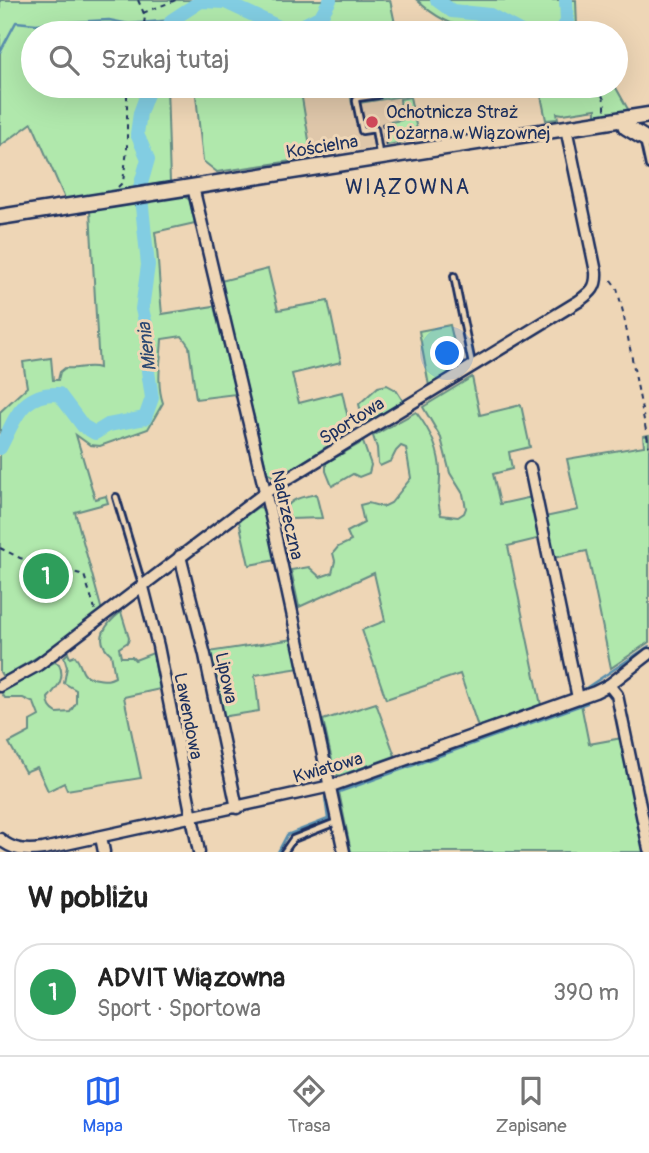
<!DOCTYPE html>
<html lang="pl">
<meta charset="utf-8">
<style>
body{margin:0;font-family:Pangolin,sans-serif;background:#f2f2f2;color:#222}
.you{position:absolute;left:448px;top:354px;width:24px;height:24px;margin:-18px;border:5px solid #fff;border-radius:50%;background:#1a73e8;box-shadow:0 0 0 10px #1a73e833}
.badge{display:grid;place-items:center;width:46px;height:46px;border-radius:50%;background:#2563eb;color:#fff;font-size:23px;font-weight:700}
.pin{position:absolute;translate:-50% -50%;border:4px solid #fff;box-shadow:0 2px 7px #0006}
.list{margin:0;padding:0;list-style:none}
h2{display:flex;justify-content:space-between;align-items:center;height:91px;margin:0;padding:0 28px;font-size:30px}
h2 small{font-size:23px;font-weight:400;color:#767676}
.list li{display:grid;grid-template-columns:46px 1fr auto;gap:21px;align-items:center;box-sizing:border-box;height:98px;margin:0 14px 14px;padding:0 14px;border:2px solid #e0e0e0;border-radius:28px}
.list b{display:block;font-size:26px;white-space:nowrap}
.list p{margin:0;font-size:23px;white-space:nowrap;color:#767676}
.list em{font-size:23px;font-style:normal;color:#767676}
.icon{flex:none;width:38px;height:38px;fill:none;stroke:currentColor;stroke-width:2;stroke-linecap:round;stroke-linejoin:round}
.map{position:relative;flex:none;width:649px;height:852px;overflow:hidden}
.search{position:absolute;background:#fff;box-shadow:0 7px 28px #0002;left:21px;right:21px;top:21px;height:77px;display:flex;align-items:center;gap:18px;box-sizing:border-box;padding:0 24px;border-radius:38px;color:#767676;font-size:26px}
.sheet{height:203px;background:#fff}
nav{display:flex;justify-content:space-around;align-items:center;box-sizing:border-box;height:98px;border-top:2px solid #e0e0e0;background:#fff;font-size:19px;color:#767676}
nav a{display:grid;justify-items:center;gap:4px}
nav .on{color:#2563eb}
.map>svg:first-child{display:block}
.built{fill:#dfc7aa}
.green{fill:#b0e8ac;stroke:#668c85;stroke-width:2}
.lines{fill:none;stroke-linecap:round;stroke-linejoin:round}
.stream{stroke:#598ead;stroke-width:2.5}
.river{stroke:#82cde2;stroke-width:14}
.lane-casing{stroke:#1b2f5e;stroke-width:10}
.street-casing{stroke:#1b2f5e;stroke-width:15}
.secondary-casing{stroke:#1b2f5e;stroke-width:19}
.path{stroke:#1b2f5e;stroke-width:2;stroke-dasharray:5 5;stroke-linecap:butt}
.lane{stroke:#eed6b6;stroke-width:4.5}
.street{stroke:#eed6b6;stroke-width:10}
.secondary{stroke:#eed6b6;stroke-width:14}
.poi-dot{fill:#d1495b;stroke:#eed6b6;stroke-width:2.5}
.labels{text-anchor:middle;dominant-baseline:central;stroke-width:6;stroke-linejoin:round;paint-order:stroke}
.poi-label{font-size:18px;fill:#1b2f5e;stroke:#eed6b6;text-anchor:start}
.street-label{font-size:18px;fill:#1b2f5e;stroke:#eed6b6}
.water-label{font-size:19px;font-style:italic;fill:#2a4772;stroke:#eed6b6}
.quarter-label{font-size:21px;letter-spacing:2px;fill:#1b2f5e;stroke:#eed6b6}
</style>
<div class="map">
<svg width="649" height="852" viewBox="0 0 649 852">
<rect width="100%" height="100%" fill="#eed6b6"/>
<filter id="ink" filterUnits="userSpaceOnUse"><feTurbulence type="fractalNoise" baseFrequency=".0143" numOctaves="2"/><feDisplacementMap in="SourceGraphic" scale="14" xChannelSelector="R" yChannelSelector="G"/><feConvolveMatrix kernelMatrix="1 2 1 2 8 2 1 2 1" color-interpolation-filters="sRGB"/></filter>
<g filter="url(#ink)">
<polygon class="built" points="300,86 349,86 353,104 410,95 419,139 312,158"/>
<g class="green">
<polygon points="0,0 390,0 397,33 33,33 33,86 167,86 170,182 65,199 32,123 0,146"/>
<path d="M417,0H576L577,28L571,33C515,33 460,43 417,0Z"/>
<polygon points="195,86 300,86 312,158 217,172 203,161"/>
<polygon points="349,86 408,86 410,95 352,104"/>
<polygon points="539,86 615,86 629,111 596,115 596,109 563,114 557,113 558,119 546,120"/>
<polygon points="410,97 419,139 387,145 384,123 402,120 400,99"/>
<path d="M183,196L190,200L195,223L155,232C159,260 159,286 162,314L214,306L236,394L196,399L189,346L182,336L162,339C161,360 156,383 163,403L148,429L100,446L90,445L76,435L95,499L106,496L108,503L75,512L102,611L44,653L3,677L0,672V412L27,387L23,362L51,358L53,380H58L60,372L65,368C77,370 88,364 99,368L90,211Z"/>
<polygon points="268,269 278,310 328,301 341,362 292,374 299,403 342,392 351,431 276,479 267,472 221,281"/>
<polygon points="450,325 460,368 429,386 419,331"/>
<path d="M472,377L480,415L521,405L530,447L509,452L512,469L493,474L500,504L532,497L541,538L508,546L541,705L478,727L460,674L386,699L362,630L385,621L374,573L299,607L291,570L309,567L320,577L332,573L335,561L333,553L338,547L351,541L347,532L364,523L360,505L368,503L383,507L391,503L411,478L406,448L401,446L396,451L391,461L380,466L378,463L377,448L373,436L416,412C430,430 441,453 440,477C440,496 436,495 441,515L458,517L464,513L466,508L463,494L450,473L441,438L423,407Z"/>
<polygon points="387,385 396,390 403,401 364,425 359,404 378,387"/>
<polygon points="649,435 649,642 611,668 587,551 553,558 545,517 578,510 567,459 644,446 643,436"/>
<polygon points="363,442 371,465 369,473 359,477 353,474 332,486 326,471 326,463"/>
<path d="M316,494L322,518L290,519L286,508C293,497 305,497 316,494Z"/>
<polygon points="258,507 264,508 276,560 249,565 239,521"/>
<path d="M121,612L129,638L128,642L119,648L121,657H132L135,660L153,653L160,689L124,697L141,778L67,790L64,783L48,791L37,767L25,772L9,743L30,732V721L39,716L34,703L23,698H5L1,692L55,662L59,664C66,679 57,688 48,698C49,706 50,709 57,713L70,712L76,703V690L64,683L67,667L64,657L68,653L70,658L75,656C86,671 77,676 98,679C106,680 107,681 115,677L111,654C92,639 107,623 121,612Z"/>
<polygon points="294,639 300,668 255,675 259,711 221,717 208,652"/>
<polygon points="376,703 395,756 339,776 335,774 323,720"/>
<polygon points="581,704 589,744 622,738 646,852 351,852 338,787"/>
</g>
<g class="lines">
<g class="stream">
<polyline points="0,52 16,22 36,24 109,20 129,24 172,20"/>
<polyline points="583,690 649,646"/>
<polyline points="339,792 587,703"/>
<polyline points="278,852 287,835 328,819 325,797 327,796"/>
</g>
<g class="river">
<polyline points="437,0 452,11 490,15 523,33"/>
<polyline points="165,33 172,20 201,1 225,2 290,32 321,16 330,0"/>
<polyline points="559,33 567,22 566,0"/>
<path d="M0,448C15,420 21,392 59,394L83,426L95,433L108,425L145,418L152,398L148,371L150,341L142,309L148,265L140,187L148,159L137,134L140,113L150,86"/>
</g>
<g class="lane-casing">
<g id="lane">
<polyline points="378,95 357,98 356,101 362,131 375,129 379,153"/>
<polyline points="644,143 649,166"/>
<polyline points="454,276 472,364"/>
<polyline points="116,497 142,584"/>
<polyline points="284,852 293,839 336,822"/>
</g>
</g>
<g class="street-casing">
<g id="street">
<polyline points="193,187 273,525 344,852"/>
<polyline points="530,468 578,698"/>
<polyline points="180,556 205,655 237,808"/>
<polyline points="143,587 158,646 199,852"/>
<polyline points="609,685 617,695 649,849"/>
<path d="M0,686L38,665L266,492L579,301C591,292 597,288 596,272L566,128"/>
<polyline points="101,837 104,852"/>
<path d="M0,839C13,851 27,851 43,849L331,786L595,692L609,685L649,654"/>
</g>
</g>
<g class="secondary-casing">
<g id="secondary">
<polyline points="623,120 626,127 649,141"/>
<polyline points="0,217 649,115"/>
</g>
</g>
<g class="path">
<polyline points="138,0 145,16 143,33"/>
<polyline points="143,13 176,0"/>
<polyline points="598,86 605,102 605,111"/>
<polyline points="547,91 549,86"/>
<polyline points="382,123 386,146"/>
<polyline points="118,187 123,182 127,150 127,86"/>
<polyline points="611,280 617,288 623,312 649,446"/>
<polyline points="0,548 20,558 84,575 96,612"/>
</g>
<use href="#lane" class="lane"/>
<use href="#street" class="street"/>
<use href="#secondary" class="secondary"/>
</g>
</g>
<circle class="poi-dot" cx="372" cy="122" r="7"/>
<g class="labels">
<g class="poi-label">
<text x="386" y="112">Ochotnicza Straż<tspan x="386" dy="21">Pożarna w Wiązownej</tspan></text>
</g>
<g class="street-label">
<text transform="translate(322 147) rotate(-9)">Kościelna</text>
<text transform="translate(352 421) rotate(-32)">Sportowa</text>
<text transform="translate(287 515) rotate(77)">Nadrzeczna</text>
<text transform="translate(226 678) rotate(78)">Lipowa</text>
<text transform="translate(188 716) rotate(79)">Lawendowa</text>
<text transform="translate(328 768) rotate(-16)">Kwiatowa</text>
</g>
<g class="water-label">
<text transform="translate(147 347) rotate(-97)">Mienia</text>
</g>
<g class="quarter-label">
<text x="408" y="187">WIĄZOWNA</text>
</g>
</g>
</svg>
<div class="you"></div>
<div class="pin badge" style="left:46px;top:576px;background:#2e9e5b">1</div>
<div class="search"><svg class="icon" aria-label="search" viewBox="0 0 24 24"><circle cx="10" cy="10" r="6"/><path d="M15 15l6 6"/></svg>Szukaj tutaj</div>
</div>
<section class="sheet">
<h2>W pobliżu<small></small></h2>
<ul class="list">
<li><span class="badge" style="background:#2e9e5b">1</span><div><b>ADVIT Wiązowna</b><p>Sport · Sportowa</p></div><em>390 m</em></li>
</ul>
</section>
<nav>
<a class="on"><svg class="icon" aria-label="map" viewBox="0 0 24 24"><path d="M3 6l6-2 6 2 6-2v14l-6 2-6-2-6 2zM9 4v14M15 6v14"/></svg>Mapa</a>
<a><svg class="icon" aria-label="directions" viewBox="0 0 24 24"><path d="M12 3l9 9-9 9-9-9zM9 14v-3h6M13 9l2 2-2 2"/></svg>Trasa</a>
<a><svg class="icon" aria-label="saved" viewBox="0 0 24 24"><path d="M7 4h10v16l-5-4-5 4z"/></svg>Zapisane</a>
</nav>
